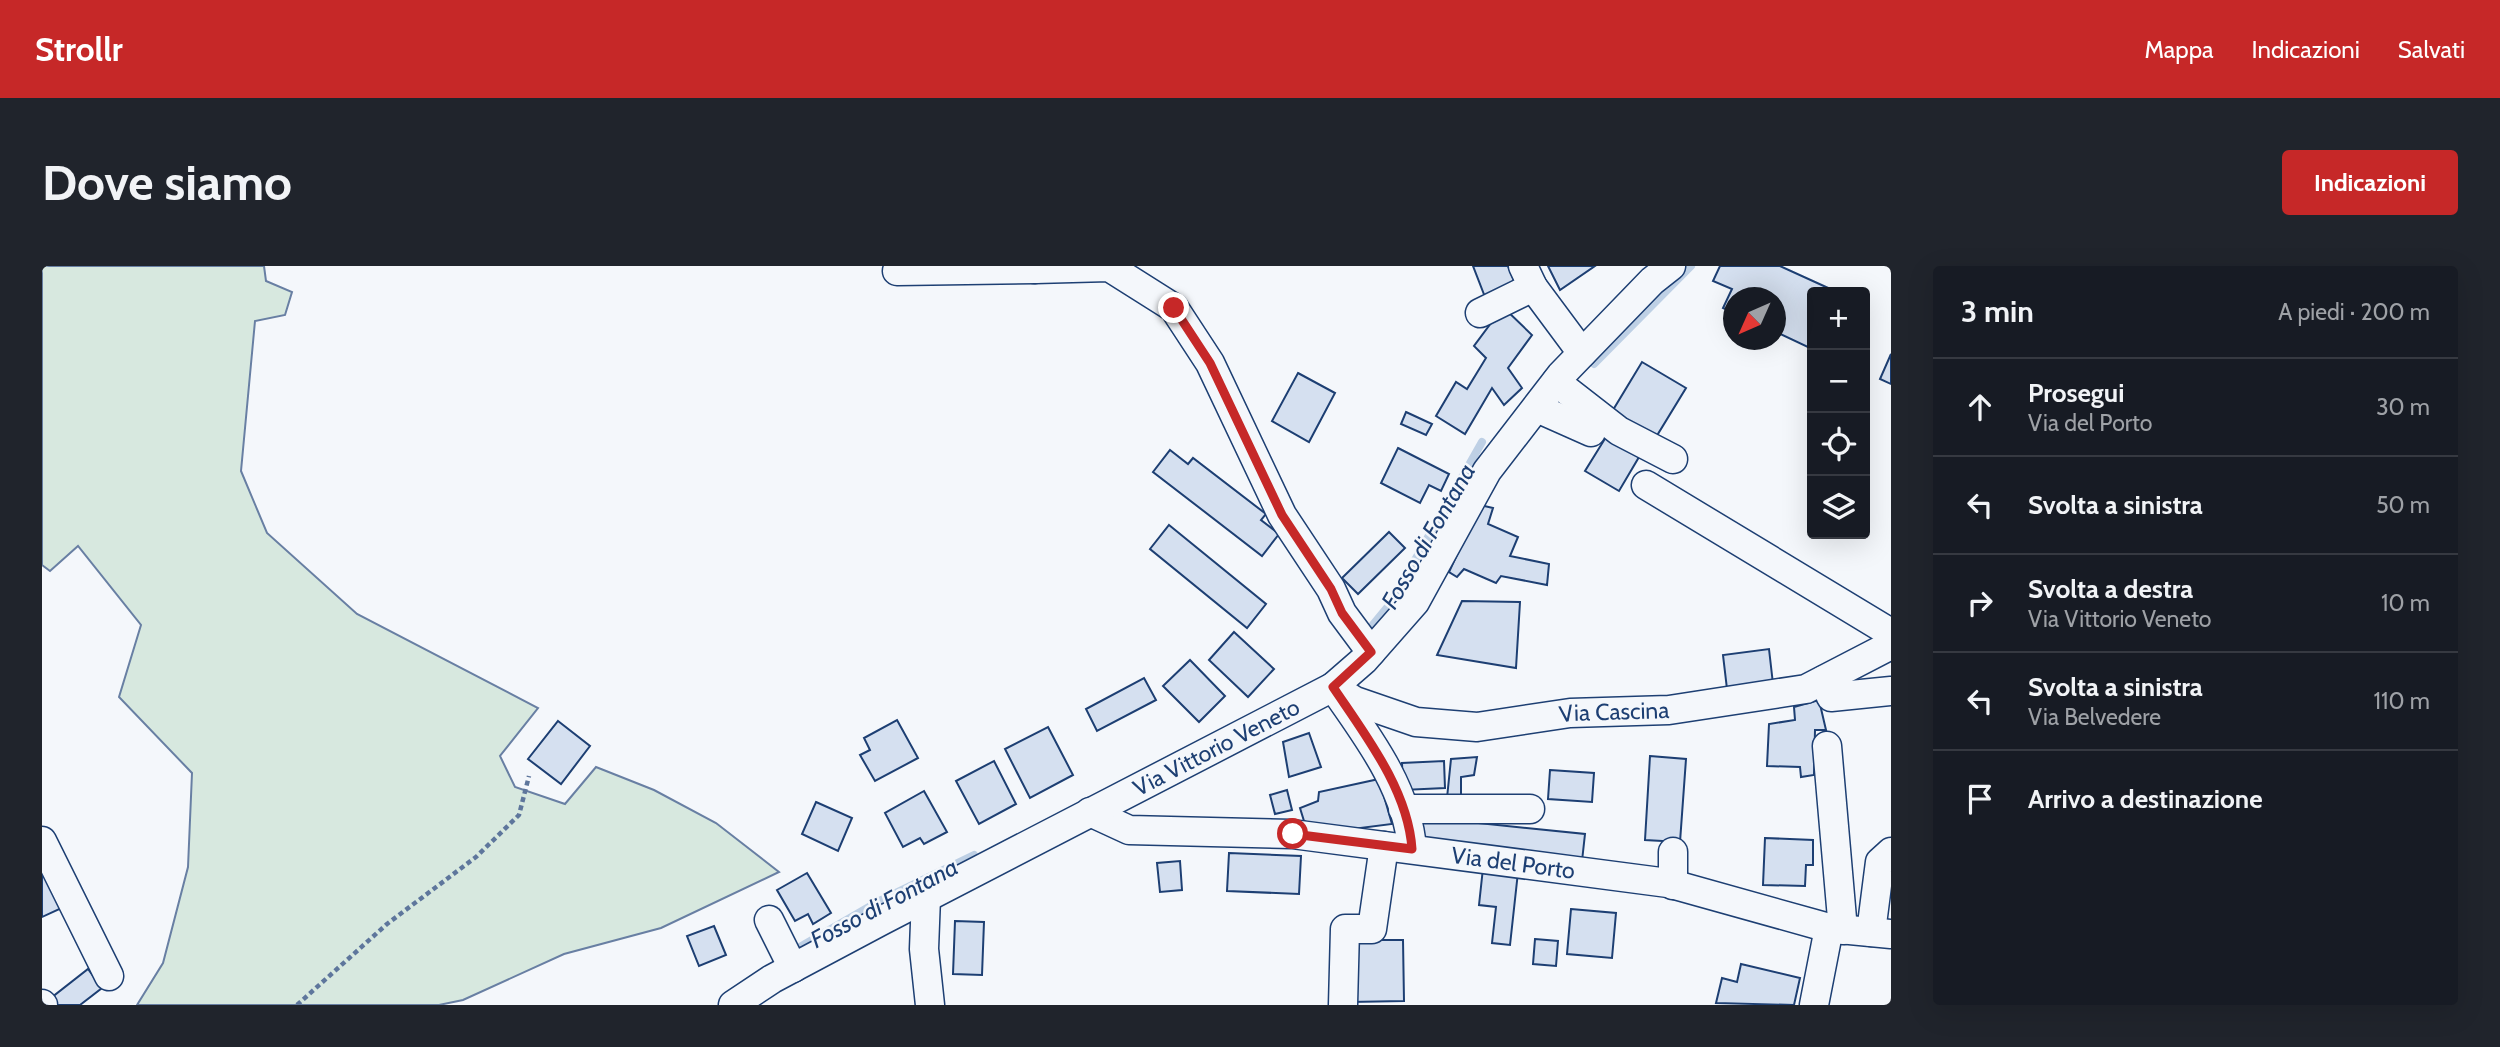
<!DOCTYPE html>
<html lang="it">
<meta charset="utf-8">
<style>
body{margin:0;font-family:Cabin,sans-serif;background:#20242c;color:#f1f3f6}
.controls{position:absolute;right:21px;top:21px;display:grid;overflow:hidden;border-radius:7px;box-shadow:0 7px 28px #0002}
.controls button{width:63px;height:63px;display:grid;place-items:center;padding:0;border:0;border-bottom:2px solid #363941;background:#171b24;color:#f1f3f6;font:35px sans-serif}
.compass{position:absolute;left:1681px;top:21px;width:63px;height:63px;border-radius:50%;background:#171b24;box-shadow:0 7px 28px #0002;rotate:225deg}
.stop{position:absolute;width:21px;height:21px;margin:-16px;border:5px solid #c62828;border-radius:50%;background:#fff}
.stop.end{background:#c62828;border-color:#fff;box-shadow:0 2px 7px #0008}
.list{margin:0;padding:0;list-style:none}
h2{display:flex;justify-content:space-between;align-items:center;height:91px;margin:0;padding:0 28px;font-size:30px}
h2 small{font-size:23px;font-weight:400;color:#9ea1a6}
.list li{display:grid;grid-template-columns:46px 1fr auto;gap:21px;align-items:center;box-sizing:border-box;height:98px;padding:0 28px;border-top:2px solid #363941}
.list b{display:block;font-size:26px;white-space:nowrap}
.list p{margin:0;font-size:23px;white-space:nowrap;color:#9ea1a6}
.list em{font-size:23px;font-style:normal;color:#9ea1a6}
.icon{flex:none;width:38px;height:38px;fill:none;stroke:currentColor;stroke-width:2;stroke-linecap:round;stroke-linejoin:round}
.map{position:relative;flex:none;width:1849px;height:739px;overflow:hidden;border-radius:7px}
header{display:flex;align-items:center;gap:42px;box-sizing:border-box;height:98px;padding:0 35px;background:#c62828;color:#fff}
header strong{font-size:33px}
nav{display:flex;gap:38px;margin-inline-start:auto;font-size:24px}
.intro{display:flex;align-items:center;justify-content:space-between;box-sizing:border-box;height:168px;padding:0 42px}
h1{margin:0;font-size:49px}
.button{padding:18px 32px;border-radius:7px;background:#c62828;color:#fff;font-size:24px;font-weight:700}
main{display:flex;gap:42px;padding:0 42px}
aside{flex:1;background:#171b24;border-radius:7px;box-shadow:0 7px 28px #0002}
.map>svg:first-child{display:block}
.green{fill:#d7e8df;stroke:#687fa3;stroke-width:2}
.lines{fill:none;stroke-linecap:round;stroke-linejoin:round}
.stream{stroke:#bed0e5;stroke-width:8}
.building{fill:#d5e0f0;stroke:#1d3f73;stroke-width:2}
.minor-casing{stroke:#1d3f73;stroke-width:31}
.path{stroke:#5e769c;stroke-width:4.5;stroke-dasharray:5 3.5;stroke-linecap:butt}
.minor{stroke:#f4f7fb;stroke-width:28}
.route{stroke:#c62828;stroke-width:9}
.labels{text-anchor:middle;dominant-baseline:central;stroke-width:5;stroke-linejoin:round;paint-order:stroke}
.street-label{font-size:23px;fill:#1d3f73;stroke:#f4f7fb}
.water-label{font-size:24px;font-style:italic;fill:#1d3f73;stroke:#f4f7fb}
</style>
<header>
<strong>Strollr</strong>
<nav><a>Mappa</a><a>Indicazioni</a><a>Salvati</a></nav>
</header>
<div class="intro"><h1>Dove siamo</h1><a class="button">Indicazioni</a></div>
<main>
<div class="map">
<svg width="1849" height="739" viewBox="0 0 1849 739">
<rect width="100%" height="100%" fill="#f4f7fb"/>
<polygon class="green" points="0,0 222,0 224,15 250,26 243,49 213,55 199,205 225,267 315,348 496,442 458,490 473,521 523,538 554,501 612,524 674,557 737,606 619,662 522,688 421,734 397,739 95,739 121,697 146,601 150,507 77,431 99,359 36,280 8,305 0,299"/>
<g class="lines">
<g class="stream">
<polyline points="1552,98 1649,0"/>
<polyline points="1329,361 1348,338 1440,176"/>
<polyline points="751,685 839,634 932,589"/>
</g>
</g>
<g class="building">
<polygon points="1431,0 1466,0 1474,19 1443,31"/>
<polygon points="1506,0 1553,0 1518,24"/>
<polygon points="1678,0 1738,0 1795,26 1770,26 1770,83 1734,66 1734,32 1692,32 1692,47 1681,42 1690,23 1671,15"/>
<polygon points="1461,41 1490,69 1466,102 1480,122 1462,139 1450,122 1423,168 1394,150 1414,116 1425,123 1444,92 1432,80"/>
<polygon points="1849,88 1849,118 1838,113"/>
<polygon points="1600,96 1644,122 1611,176 1568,149"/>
<polygon points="1256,107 1293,127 1267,176 1230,155"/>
<polygon points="1364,146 1390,158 1384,169 1359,158"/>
<polygon points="1564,171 1597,191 1577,225 1543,205"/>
<polygon points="1356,182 1407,208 1399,225 1387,219 1378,237 1339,217"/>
<polygon points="1128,184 1146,198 1151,192 1224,248 1219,254 1237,268 1220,290 1111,206"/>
<polygon points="1438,239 1451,242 1446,258 1476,271 1468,290 1507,298 1505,319 1459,310 1454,317 1422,303 1415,311 1407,306"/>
<polygon points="1127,259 1224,338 1205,362 1108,283"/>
<polygon points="1347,266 1363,282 1316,328 1300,312"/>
<polygon points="1420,335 1478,336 1474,402 1395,389"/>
<polygon points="1192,366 1232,403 1206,431 1167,394"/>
<polygon points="1727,383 1731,418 1685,423 1681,389"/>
<polygon points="1148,394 1183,430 1157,456 1121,420"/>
<polygon points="1102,412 1114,434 1055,465 1044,443"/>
<polygon points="1777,434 1784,464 1773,464 1772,509 1759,511 1758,501 1725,500 1727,458 1753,454 1752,441"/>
<polygon points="855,454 876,492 833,515 818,489 828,484 822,472"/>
<polygon points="516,455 548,480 519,518 486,493"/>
<polygon points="1006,461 1031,509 988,532 963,483"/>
<polygon points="1267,467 1279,501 1247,511 1241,476"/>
<polygon points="1608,490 1644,493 1638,576 1603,574"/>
<polygon points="1435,491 1432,509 1419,511 1419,533 1405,532 1409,493"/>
<polygon points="952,495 974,538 937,558 914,515"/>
<polygon points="1402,495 1403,522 1361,524 1360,497"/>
<polygon points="1508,504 1552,507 1550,536 1506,533"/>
<polygon points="1337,513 1350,558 1287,566 1262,555 1258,542 1276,535 1277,526"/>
<polygon points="1245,524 1250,544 1233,548 1228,529"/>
<polygon points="882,525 905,566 882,578 878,572 861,581 843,547"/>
<polygon points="774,536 810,552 796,585 760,568"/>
<polygon points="1379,551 1543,568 1540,595 1376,578"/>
<polygon points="1723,572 1771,574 1771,599 1764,599 1763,620 1721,619"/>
<polygon points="1187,587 1259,590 1257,628 1185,625"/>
<polygon points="0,590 24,640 0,651"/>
<polygon points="1138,595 1140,624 1118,626 1115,597"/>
<polygon points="1441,602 1476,606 1468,679 1450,677 1454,641 1437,639"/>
<polygon points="765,607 789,647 771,658 766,648 753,655 735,624"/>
<polygon points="1529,643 1574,647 1570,692 1525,688"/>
<polygon points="913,655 942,656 940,709 911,708"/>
<polygon points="672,660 684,689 657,700 645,670"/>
<polygon points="1493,673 1516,675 1514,700 1491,698"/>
<polygon points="1307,674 1361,674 1362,735 1308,736"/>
<polygon points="1699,698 1758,712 1752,739 1674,737 1680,712 1695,716"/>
<polygon points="46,703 60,722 38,739 15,739 9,732"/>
</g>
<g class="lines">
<g class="minor-casing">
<g id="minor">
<polyline points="993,0 993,3 1067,1 1132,42 1168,97 1240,249 1289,323 1300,347 1329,386"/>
<polyline points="1481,0 1491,21 1540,87"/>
<polyline points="855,5 993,3"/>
<polyline points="1438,47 1491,21"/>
<polyline points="1514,116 1577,165 1631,193"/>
<polyline points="1495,142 1549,166"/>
<polyline points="1604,219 1849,367"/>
<polyline points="1782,414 1789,431 1849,425"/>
<path id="s1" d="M1291,421L1313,435L1374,456L1435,461L1528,447L1627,444L1764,423L1849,379"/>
<path d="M1293,424C1326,471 1366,524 1370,583"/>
<polyline points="1785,480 1801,664"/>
<polyline points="1361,543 1488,543"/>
<path id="s2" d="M1048,546L1087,564L1250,568L1626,617L1787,662L1849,668"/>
<polyline points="0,575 67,710"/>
<polyline points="1631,619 1631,586"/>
<polyline points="884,631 882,683 888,739"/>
<polyline points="727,654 751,702"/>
<polyline points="1829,666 1838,596 1849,586"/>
<polyline points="0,738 1,739"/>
<path id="s3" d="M691,739L730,713L839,655L1291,421L1322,394L1373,336L1445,205L1519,109L1610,15L1629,0"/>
<polyline points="1301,739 1303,663 1330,663 1342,580"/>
<polyline points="1772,739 1787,662"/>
</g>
</g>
<polyline class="path" points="255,739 345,658 434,591 477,549 487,510"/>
<use href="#minor" class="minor"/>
</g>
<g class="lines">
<path class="route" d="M1132,42L1168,97L1240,249L1289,323L1300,347L1329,386L1291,421C1324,470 1366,524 1370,583L1251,568"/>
</g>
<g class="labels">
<g class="street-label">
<text stroke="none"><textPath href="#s1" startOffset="290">Via Cascina</textPath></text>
<text stroke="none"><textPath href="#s3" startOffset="548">Via Vittorio Veneto</textPath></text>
<text stroke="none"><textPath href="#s2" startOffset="429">Via del Porto</textPath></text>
</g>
<g class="water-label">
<text transform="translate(1386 270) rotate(-60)">Fosso di Fontana</text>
<text transform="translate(842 637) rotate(-28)">Fosso di Fontana</text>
</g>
</g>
</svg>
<div class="controls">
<button>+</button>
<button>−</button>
<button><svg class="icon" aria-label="locate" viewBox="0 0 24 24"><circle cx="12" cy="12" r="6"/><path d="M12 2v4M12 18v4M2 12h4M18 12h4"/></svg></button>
<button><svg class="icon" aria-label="layers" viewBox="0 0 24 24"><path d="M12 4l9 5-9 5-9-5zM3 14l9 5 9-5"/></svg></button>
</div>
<svg class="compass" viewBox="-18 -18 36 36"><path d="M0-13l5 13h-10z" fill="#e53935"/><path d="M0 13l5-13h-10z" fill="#9ea1a6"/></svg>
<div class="stop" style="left:1251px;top:568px"></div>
<div class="stop end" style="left:1132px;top:42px"></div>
</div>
<aside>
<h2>3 min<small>A piedi · 200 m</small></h2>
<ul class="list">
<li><svg class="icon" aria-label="ahead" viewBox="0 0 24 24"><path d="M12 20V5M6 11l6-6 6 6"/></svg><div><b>Prosegui</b><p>Via del Porto</p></div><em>30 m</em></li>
<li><svg class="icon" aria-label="left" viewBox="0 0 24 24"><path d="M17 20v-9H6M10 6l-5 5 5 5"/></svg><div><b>Svolta a sinistra</b></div><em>50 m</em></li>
<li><svg class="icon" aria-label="right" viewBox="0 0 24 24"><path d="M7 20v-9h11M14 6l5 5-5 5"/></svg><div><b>Svolta a destra</b><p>Via Vittorio Veneto</p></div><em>10 m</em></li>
<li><svg class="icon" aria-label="left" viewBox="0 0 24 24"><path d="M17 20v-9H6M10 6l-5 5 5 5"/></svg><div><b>Svolta a sinistra</b><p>Via Belvedere</p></div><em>110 m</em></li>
<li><svg class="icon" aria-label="arrive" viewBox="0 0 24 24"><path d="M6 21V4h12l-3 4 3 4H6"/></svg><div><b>Arrivo a destinazione</b></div></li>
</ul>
</aside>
</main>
